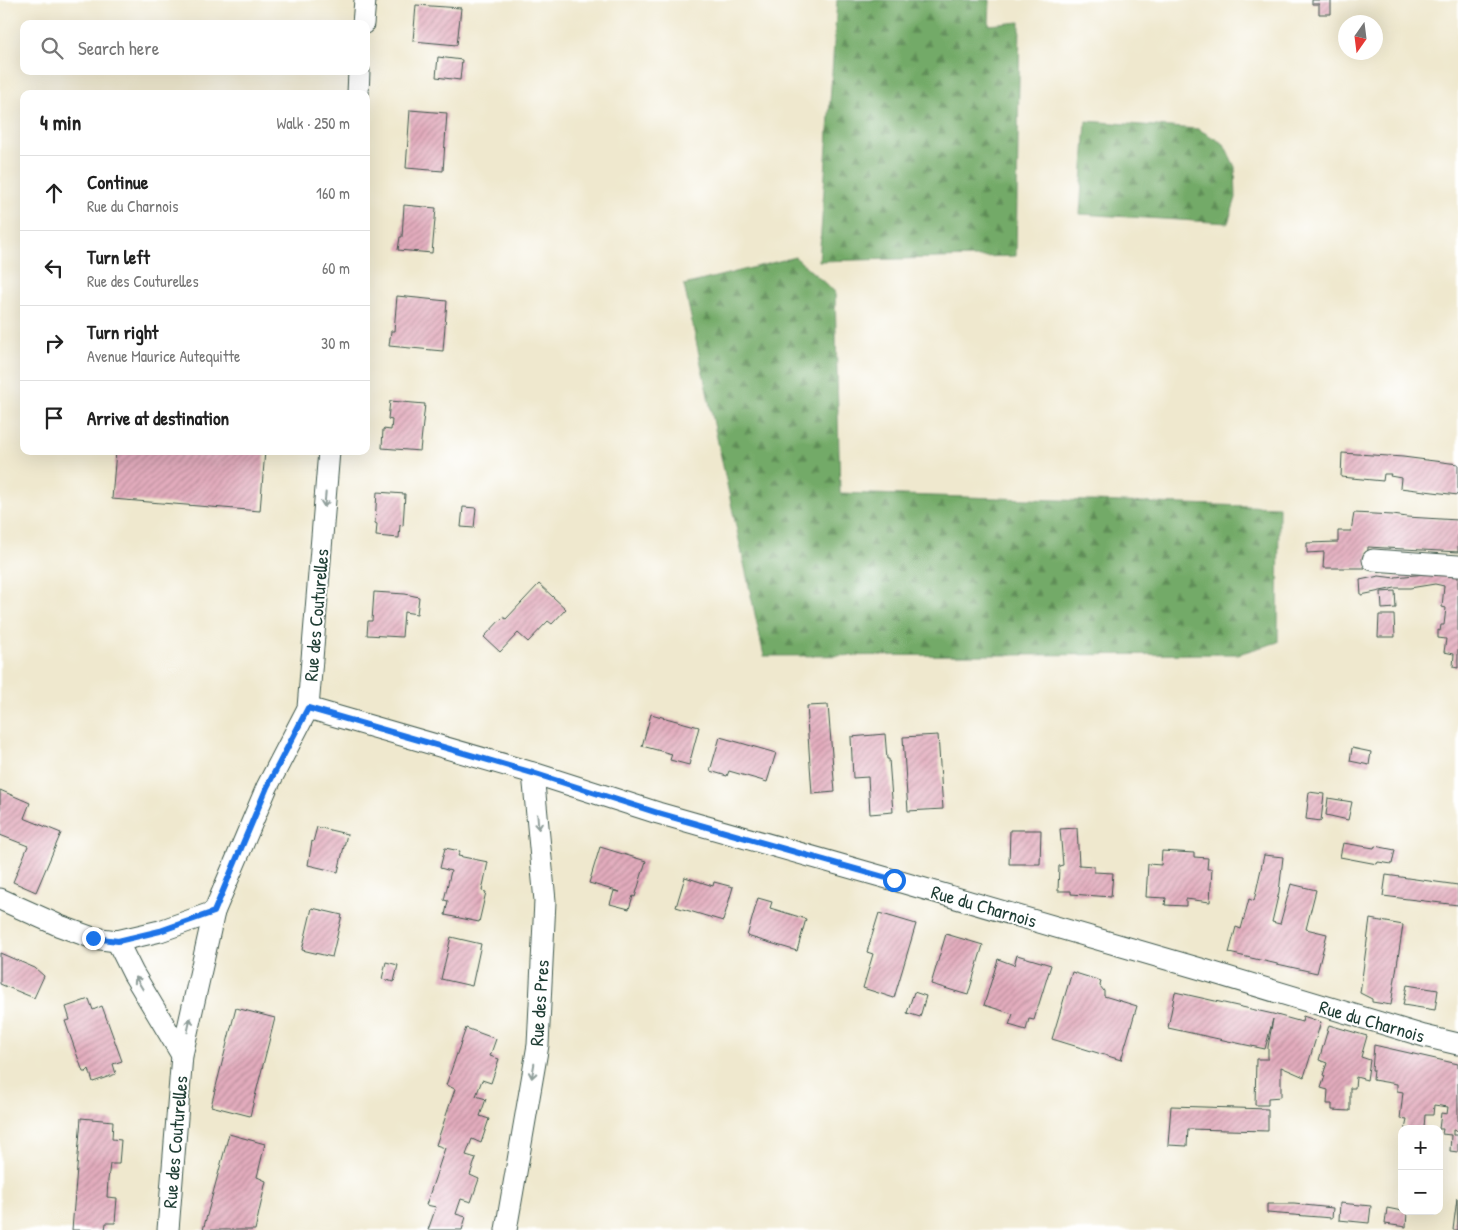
<!DOCTYPE html>
<meta charset="utf-8">
<style>
body{margin:0;font-family:"Patrick Hand",sans-serif;background:#f2f2f2;color:#222}
.controls{position:absolute;right:15px;bottom:15px;display:grid;overflow:hidden;border-radius:10px;box-shadow:0 5px 20px #0002}
.controls button{width:45px;height:45px;display:grid;place-items:center;padding:0;border:0;border-bottom:1px solid #e0e0e0;background:#fff;color:#222;font:25px sans-serif}
.compass{position:absolute;left:1338px;top:15px;width:45px;height:45px;border-radius:50%;background:#fff;box-shadow:0 5px 20px #0002;rotate:194deg}
.stop{position:absolute;width:15px;height:15px;margin:-11px;border:4px solid #1a73e8;border-radius:50%;background:#fff}
.stop.end{background:#1a73e8;border-color:#fff;box-shadow:0 1px 5px #0008}
.list{margin:0;padding:0;list-style:none}
h2{display:flex;justify-content:space-between;align-items:center;height:65px;margin:0;padding:0 20px;font-size:21px}
h2 small{font-size:16px;font-weight:400;color:#767676}
.list li{display:grid;grid-template-columns:32px 1fr auto;gap:15px;align-items:center;box-sizing:border-box;height:75px;padding:0 20px;border-top:1px solid #e0e0e0}
.list b{display:block;font-size:19px;white-space:nowrap}
.list p{margin:0;font-size:16px;white-space:nowrap;color:#767676}
.list em{font-size:16px;font-style:normal;color:#767676}
.icon{flex:none;width:28px;height:28px;fill:none;stroke:currentColor;stroke-width:2;stroke-linecap:round;stroke-linejoin:round}
.map{position:relative;flex:none;width:1458px;height:1230px;overflow:hidden}
.search{position:absolute;background:#fff;box-shadow:0 5px 20px #0002;left:20px;top:20px;width:350px;height:55px;display:flex;align-items:center;gap:12px;box-sizing:border-box;padding:0 18px;border-radius:10px;color:#767676;font-size:19px}
.panel{position:absolute;background:#fff;box-shadow:0 5px 20px #0002;left:20px;top:90px;width:350px;height:365px;border-radius:10px}
.map>svg:first-child{display:block}
.forest{fill:url(#forest-firs);stroke:#49744e}
.building{fill:url(#building-hatch)}
.lines{fill:none;stroke-linecap:round;stroke-linejoin:round}
.minor-casing{stroke:#3e574b;stroke-width:23}
.minor{stroke:#fff;stroke-width:21}
.oneway{stroke:#8f9e9a}
.route{stroke:#1a73e8;stroke-width:6}
.labels{text-anchor:middle;dominant-baseline:central;stroke-width:4;stroke-linejoin:round;paint-order:stroke}
.street-label{font-size:19px;fill:#1f3d34;stroke:#fff}
</style>
<div class="map">
<svg width="1458" height="1230" viewBox="0 0 1458 1230">
<defs>
<pattern id="forest-firs" width="22" height="20" patternUnits="userSpaceOnUse" patternTransform="scale(1.25)"><rect width="22" height="20" fill="#73aa68"/><path d="M5 1l3.5 6h-7zM16 11l3.5 6h-7z" fill="#5e8c56"/></pattern>
<pattern id="building-hatch" width="6" height="6" patternUnits="userSpaceOnUse" patternTransform="scale(1.25)"><rect width="6" height="6" fill="#e3acbd"/><path d="M-1 1l2-2M0 6l6-6M5 7l2-2" fill="none" stroke="#b78d9a"/></pattern>
</defs>
<rect width="100%" height="100%" fill="#fff"/>
<filter id="ink" filterUnits="userSpaceOnUse"><feTurbulence type="fractalNoise" baseFrequency=".02" numOctaves="2"/><feDisplacementMap in="SourceGraphic" scale="10" xChannelSelector="R" yChannelSelector="G"/><feConvolveMatrix kernelMatrix="1 2 1 2 8 2 1 2 1" color-interpolation-filters="sRGB"/></filter>
<filter id="wash" filterUnits="userSpaceOnUse"><feTurbulence type="fractalNoise" baseFrequency=".0096" numOctaves="4" result="noise"/><feDisplacementMap in="SourceGraphic" scale="20" xChannelSelector="R" yChannelSelector="G"/><feGaussianBlur stdDeviation="1.12" result="paint"/><feColorMatrix in="noise" values="0 0 0 0 0 0 0 0 0 0 0 0 0 0 0 0 0 1.4 0 .05"/><feComposite in="paint" operator="in"/></filter>
<g filter="url(#wash)">
<rect width="100%" height="100%" fill="#efe8ce"/>
<g class="forest">
<polygon points="837,0 990,0 989,25 1020,22 1016,256 819,261"/>
<polygon points="1086,121 1198,129 1224,144 1235,167 1236,198 1228,223 1080,214"/>
<polygon points="795,257 835,292 840,493 1279,507 1278,642 1238,654 764,656 684,285"/>
</g>
<g id="blocks">
<g class="building">
<polygon points="1312,0 1331,0 1331,14 1319,14 1319,4 1312,4"/>
<polygon points="416,5 461,8 457,45 413,41"/>
<polygon points="438,57 462,60 460,80 436,77"/>
<polygon points="410,110 447,113 443,171 406,168"/>
<polygon points="404,205 436,208 432,253 398,250 400,237 402,237"/>
<polygon points="397,296 447,301 443,351 389,346 391,331 394,331"/>
<polygon points="390,401 425,404 420,451 382,448 383,429 391,430 392,420 388,419"/>
<polygon points="116,451 265,451 260,511 112,499"/>
<polygon points="1342,453 1403,457 1458,464 1458,495 1400,488 1401,478 1390,476 1391,474 1384,474 1383,481 1341,477"/>
<polygon points="377,492 405,494 403,526 400,525 399,538 376,536 377,524 375,523"/>
<polygon points="463,507 476,508 474,528 461,527"/>
<polygon points="1354,513 1393,515 1407,517 1458,520 1458,552 1368,547 1367,568 1323,568 1324,552 1307,553 1307,543 1338,542 1338,531 1351,531"/>
<polygon points="1425,574 1458,574 1458,668 1453,667 1454,654 1444,652 1446,639 1438,638 1438,630 1440,631 1441,625 1444,625 1446,608 1442,607 1444,586 1435,584 1410,588 1395,588 1361,595 1360,580 1379,576 1395,578 1395,577"/>
<polygon points="539,584 566,609 552,624 548,621 528,642 518,633 500,652 484,637 503,617 506,619"/>
<polygon points="1395,591 1396,608 1382,609 1381,592"/>
<polygon points="374,592 405,594 419,597 417,614 404,612 402,637 367,635 368,621 372,621"/>
<polygon points="1379,615 1394,615 1395,637 1378,637"/>
<polygon points="828,705 835,792 812,794 807,720 808,720 807,706"/>
<polygon points="651,714 699,727 689,765 670,760 672,754 642,746"/>
<polygon points="885,734 887,759 889,759 893,812 870,814 868,777 853,778 851,737"/>
<polygon points="938,735 943,809 908,811 903,737"/>
<polygon points="720,737 776,753 767,782 729,771 727,776 710,771"/>
<polygon points="1352,748 1371,752 1369,765 1350,761"/>
<polygon points="0,790 30,803 24,818 61,833 36,892 13,882 28,846 0,835"/>
<polygon points="1309,792 1324,794 1321,821 1306,819"/>
<polygon points="1328,798 1352,802 1348,820 1326,815"/>
<polygon points="317,827 347,834 338,872 308,865 312,841 313,842"/>
<polygon points="1077,828 1079,865 1094,866 1094,872 1113,873 1111,897 1071,894 1071,891 1058,891 1059,866 1063,865 1060,829"/>
<polygon points="1010,830 1041,830 1040,864 1009,864"/>
<polygon points="1343,843 1374,848 1375,846 1395,850 1392,864 1378,862 1377,864 1340,857"/>
<polygon points="600,847 646,861 635,897 633,896 629,909 610,904 614,891 620,892 589,883"/>
<polygon points="445,848 460,851 458,856 488,862 482,891 486,892 479,922 445,915 448,901 444,900 451,871 440,868"/>
<polygon points="1162,851 1194,853 1194,857 1208,858 1207,869 1212,869 1210,902 1186,899 1186,906 1165,905 1166,898 1146,897 1148,864 1161,865"/>
<polygon points="1264,855 1283,857 1279,892 1272,922 1280,924 1291,884 1316,890 1306,929 1327,934 1317,973 1229,953 1236,927 1241,929 1249,899 1254,901"/>
<polygon points="1386,875 1458,885 1458,905 1383,896"/>
<polygon points="685,877 713,886 714,882 733,887 723,921 676,907"/>
<polygon points="758,898 772,902 770,908 806,919 797,951 747,936"/>
<polygon points="312,908 342,915 332,957 302,950"/>
<polygon points="879,913 916,924 894,998 863,988 873,954 867,952"/>
<polygon points="1370,919 1403,925 1391,1005 1372,1002 1372,999 1360,993"/>
<polygon points="946,934 983,945 968,995 931,984"/>
<polygon points="451,937 481,944 472,986 441,979"/>
<polygon points="0,953 35,968 44,976 34,998 0,984"/>
<polygon points="1017,955 1051,965 1034,1020 1029,1019 1026,1030 1009,1025 1013,1014 984,1005 998,959 1014,965"/>
<polygon points="386,962 398,965 394,982 382,979"/>
<polygon points="1072,972 1101,981 1100,986 1104,991 1104,996 1137,1006 1121,1060 1052,1039"/>
<polygon points="1407,985 1438,990 1435,1010 1403,1005"/>
<polygon points="914,992 926,996 920,1017 907,1013"/>
<polygon points="1175,992 1273,1014 1302,1022 1303,1016 1321,1022 1304,1077 1281,1067 1281,1097 1268,1098 1268,1105 1255,1105 1256,1059 1268,1059 1268,1047 1273,1019 1265,1049 1168,1028"/>
<polygon points="89,999 93,1010 102,1006 122,1061 113,1064 116,1074 93,1082 89,1069 86,1072 83,1072 65,1021 70,1020 66,1007"/>
<polygon points="236,1008 275,1018 250,1116 211,1106"/>
<polygon points="1329,1025 1367,1036 1361,1057 1370,1060 1367,1080 1356,1077 1355,1088 1350,1088 1350,1111 1332,1110 1332,1104 1327,1104 1328,1090 1321,1088 1325,1076 1323,1075 1327,1063 1319,1060"/>
<polygon points="466,1028 496,1039 490,1056 499,1059 491,1083 482,1080 476,1096 486,1099 480,1116 489,1119 481,1143 472,1139 466,1155 476,1158 470,1175 479,1179 471,1202 461,1199 456,1214 466,1217 462,1230 428,1230 436,1207 426,1205 445,1148 436,1145 455,1089 446,1085"/>
<polygon points="1374,1045 1458,1064 1458,1131 1453,1130 1453,1135 1458,1135 1458,1152 1450,1151 1451,1135 1442,1134 1443,1129 1439,1129 1441,1113 1447,1114 1448,1107 1434,1105 1433,1115 1425,1115 1424,1128 1405,1129 1407,1120 1400,1119 1403,1092 1397,1091 1397,1084 1373,1080 1374,1070 1372,1070"/>
<polygon points="1171,1106 1268,1109 1268,1131 1188,1129 1187,1146 1168,1145"/>
<polygon points="81,1118 113,1121 112,1139 121,1140 119,1164 110,1164 108,1180 107,1197 117,1198 115,1223 106,1223 105,1230 72,1230"/>
<polygon points="229,1134 265,1144 257,1177 266,1181 255,1230 203,1230"/>
<polygon points="1457,1198 1458,1230 1453,1230"/>
<polygon points="1340,1203 1371,1206 1369,1223 1339,1220"/>
<polygon points="1267,1204 1294,1204 1333,1208 1332,1218 1267,1213"/>
<polygon points="1387,1208 1407,1212 1406,1227 1385,1224"/>
</g>
</g>
</g>
<g filter="url(#ink)">
<use href="#blocks" fill-opacity="0" stroke="#3e574b" stroke-width="1"/>
<g class="lines">
<g class="minor-casing">
<g id="minor">
<polyline points="363,24 365,0"/>
<polyline points="358,94 359,71"/>
<polyline points="1373,560 1458,566"/>
<polyline points="308,708 533,773 658,813 894,880 1201,969 1424,1036 1458,1044"/>
<polyline points="0,899 60,926 93,938 117,941 160,931 214,912"/>
<polyline points="117,941 133,973 182,1055"/>
<polyline points="168,1230 182,1055 214,912 267,787 308,708 329,451"/>
<polyline points="506,1230 538,1045 545,901 533,773"/>
</g>
</g>
<use href="#minor" class="minor"/>
</g>
<defs><path id="oneway-shaft" d="M-6 0H5M1.5-3L5.5 0L1.5 3" fill="none" stroke-width="1.6" stroke-linecap="round" stroke-linejoin="round" transform="scale(1.25)"/></defs>
<g class="oneway">
<use href="#oneway-shaft" transform="translate(325 500) rotate(95)"/>
<use href="#oneway-shaft" transform="translate(538 822) rotate(85)"/>
<use href="#oneway-shaft" transform="translate(139 983) rotate(-121)"/>
<use href="#oneway-shaft" transform="translate(189 1025) rotate(-78)"/>
<use href="#oneway-shaft" transform="translate(533 1071) rotate(100)"/>
</g>
</g>
<g class="lines" filter="url(#ink)">
<polyline class="route" points="93,938 118,941 160,931 214,912 267,787 308,708 533,773 658,813 894,880"/>
</g>
<g class="labels">
<g class="street-label">
<text transform="translate(316 615) rotate(-85)">Rue des Couturelles</text>
<text transform="translate(984 906) rotate(16)">Rue du Charnois</text>
<text transform="translate(539 1003) rotate(-86)">Rue des Pres</text>
<text transform="translate(1372 1021) rotate(16)">Rue du Charnois</text>
<text transform="translate(175 1142) rotate(-85)">Rue des Couturelles</text>
</g>
</g>
</svg>
<div class="controls">
<button>+</button>
<button>−</button>
</div>
<svg class="compass" viewBox="-18 -18 36 36"><path d="M0-13l5 13h-10z" fill="#e53935"/><path d="M0 13l5-13h-10z" fill="#767676"/></svg>
<div class="stop" style="left:894px;top:880px"></div>
<div class="stop end" style="left:93px;top:938px"></div>
<div class="search"><svg class="icon" aria-label="search" viewBox="0 0 24 24"><circle cx="10" cy="10" r="6"/><path d="M15 15l6 6"/></svg>Search here</div>
<section class="panel">
<h2>4 min<small>Walk · 250 m</small></h2>
<ul class="list">
<li><svg class="icon" aria-label="ahead" viewBox="0 0 24 24"><path d="M12 20V5M6 11l6-6 6 6"/></svg><div><b>Continue</b><p>Rue du Charnois</p></div><em>160 m</em></li>
<li><svg class="icon" aria-label="left" viewBox="0 0 24 24"><path d="M17 20v-9H6M10 6l-5 5 5 5"/></svg><div><b>Turn left</b><p>Rue des Couturelles</p></div><em>60 m</em></li>
<li><svg class="icon" aria-label="right" viewBox="0 0 24 24"><path d="M7 20v-9h11M14 6l5 5-5 5"/></svg><div><b>Turn right</b><p>Avenue Maurice Autequitte</p></div><em>30 m</em></li>
<li><svg class="icon" aria-label="arrive" viewBox="0 0 24 24"><path d="M6 21V4h12l-3 4 3 4H6"/></svg><div><b>Arrive at destination</b></div></li>
</ul>
</section>
</div>
